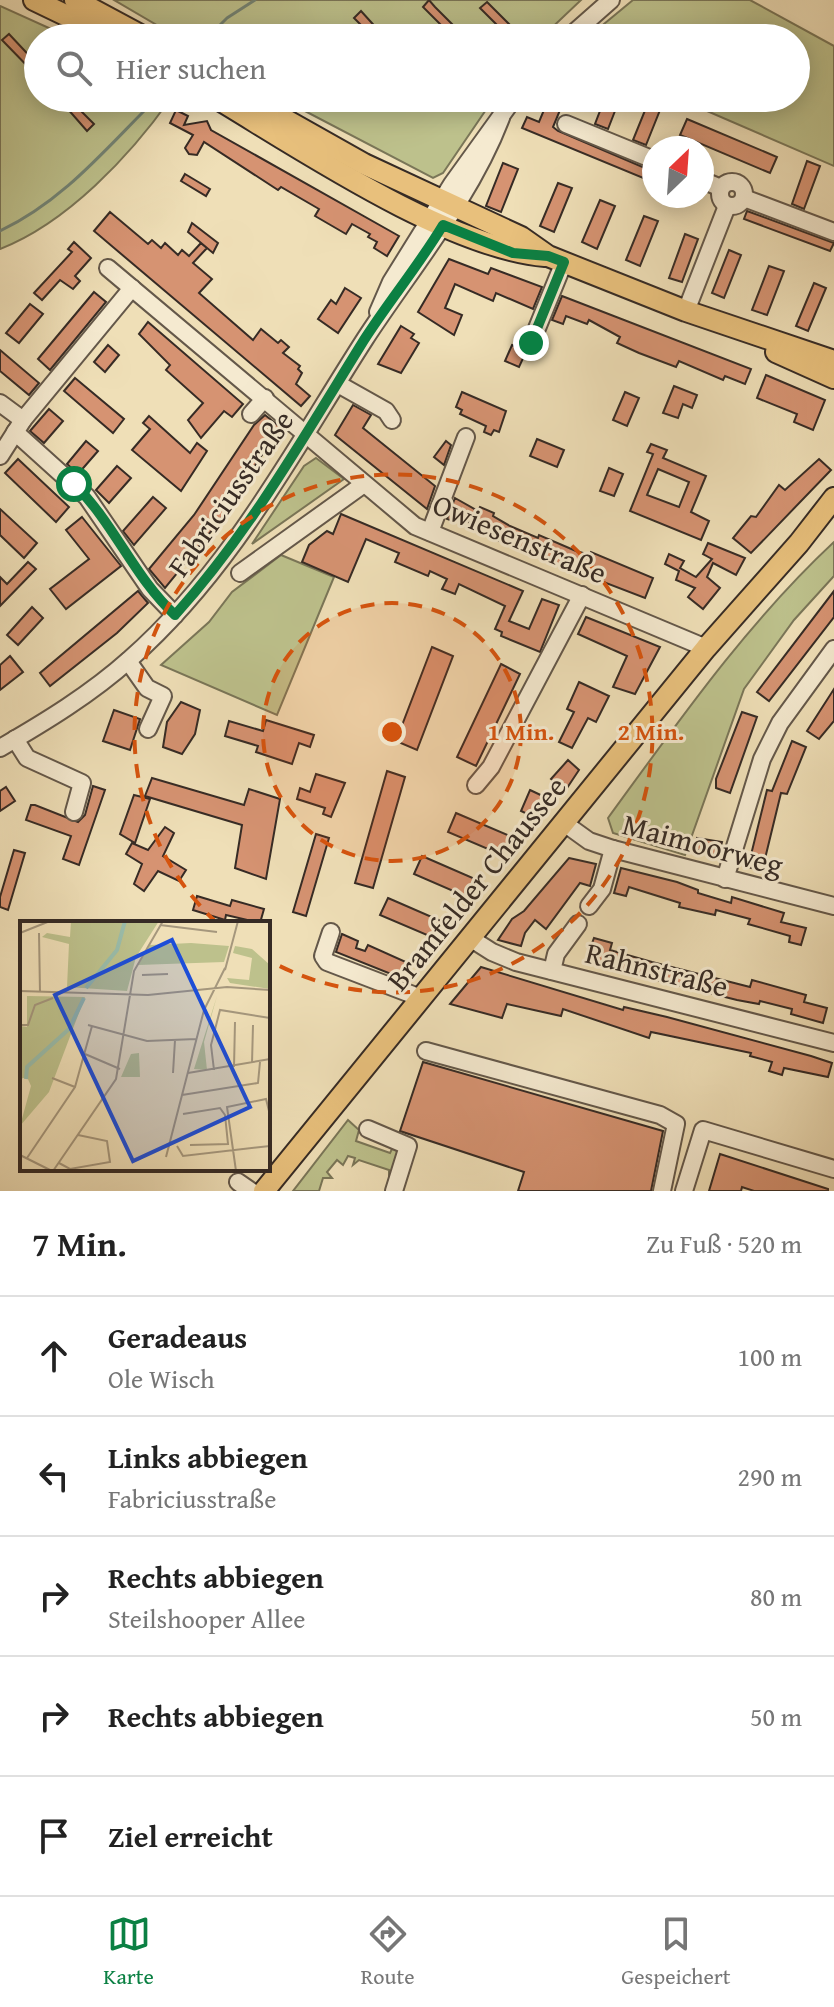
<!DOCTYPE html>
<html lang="de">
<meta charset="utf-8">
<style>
body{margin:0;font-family:"Gentium Book Plus",serif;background:#f6f6f6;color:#222}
.compass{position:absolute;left:642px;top:136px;width:72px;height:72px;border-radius:50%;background:#fff;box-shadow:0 4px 20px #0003;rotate:25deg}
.stop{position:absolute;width:24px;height:24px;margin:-18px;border:6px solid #0b8043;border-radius:50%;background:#fff}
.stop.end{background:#0b8043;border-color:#fff;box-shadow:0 2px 8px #0008}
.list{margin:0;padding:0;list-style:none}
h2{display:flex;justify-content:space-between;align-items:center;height:104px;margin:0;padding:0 32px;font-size:34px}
h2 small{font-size:26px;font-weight:400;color:#767676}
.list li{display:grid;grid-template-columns:52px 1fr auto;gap:24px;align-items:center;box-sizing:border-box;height:120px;padding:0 32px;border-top:2px solid #e0e0e0}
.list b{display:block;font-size:30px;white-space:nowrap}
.list p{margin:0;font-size:26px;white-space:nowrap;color:#767676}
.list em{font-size:26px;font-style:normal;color:#767676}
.icon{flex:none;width:44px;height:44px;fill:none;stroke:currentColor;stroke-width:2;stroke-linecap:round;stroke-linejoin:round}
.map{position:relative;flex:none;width:834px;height:1191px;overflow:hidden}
.search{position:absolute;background:#fff;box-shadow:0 4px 20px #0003;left:24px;right:24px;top:24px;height:88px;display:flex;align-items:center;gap:20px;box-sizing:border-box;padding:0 28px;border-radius:44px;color:#767676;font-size:30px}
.sheet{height:704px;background:#fff}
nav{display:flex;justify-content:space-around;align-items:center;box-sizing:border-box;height:112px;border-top:2px solid #e0e0e0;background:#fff;font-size:22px;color:#767676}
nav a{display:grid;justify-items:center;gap:4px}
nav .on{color:#0b8043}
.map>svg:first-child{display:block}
.green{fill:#bdc18c;stroke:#7a7658;stroke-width:2}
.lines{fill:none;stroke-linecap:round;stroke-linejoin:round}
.stream{stroke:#728375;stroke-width:3}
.building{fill:#d69372;stroke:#362b25;stroke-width:2;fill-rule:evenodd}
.minor-casing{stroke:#64584a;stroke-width:20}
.major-casing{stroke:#362b25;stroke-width:24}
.minor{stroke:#f5ead0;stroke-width:16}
.major{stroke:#e8c07c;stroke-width:20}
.route{stroke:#0b8043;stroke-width:10}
.ring{fill:none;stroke:#d6540e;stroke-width:4;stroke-dasharray:14 10}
.labels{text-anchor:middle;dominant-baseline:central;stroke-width:6;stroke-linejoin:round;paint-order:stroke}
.street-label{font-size:30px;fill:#362b25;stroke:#f5ead0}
.inset-river{fill:none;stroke:#9abdab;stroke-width:4}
.inset-road{fill:none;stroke:#a5977d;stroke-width:2}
.view{fill:#1d4ed8;fill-opacity:0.15;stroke:#1d4ed8;stroke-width:4}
.inset-edge{fill:none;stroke:#362b25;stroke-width:4}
.centre{fill:#d6540e;stroke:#f5ead0;stroke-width:4}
.ring-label{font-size:24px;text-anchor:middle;font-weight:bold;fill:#d6540e;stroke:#f5ead0;stroke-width:6;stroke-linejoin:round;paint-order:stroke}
</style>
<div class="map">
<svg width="834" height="1191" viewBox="0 0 834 1191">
<rect width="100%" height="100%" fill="#efdfb7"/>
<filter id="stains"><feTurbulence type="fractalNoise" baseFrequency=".0025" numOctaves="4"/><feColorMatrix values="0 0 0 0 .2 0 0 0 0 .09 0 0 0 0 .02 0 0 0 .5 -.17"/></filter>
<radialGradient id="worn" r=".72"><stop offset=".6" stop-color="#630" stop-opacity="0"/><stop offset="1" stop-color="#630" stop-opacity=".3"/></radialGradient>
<g class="green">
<polygon points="114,0 581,0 541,38 179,38"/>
<polygon points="633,0 750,0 834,46 834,166 677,98 796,98 796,38 587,38"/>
<path d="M0,6L71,38H38V98H171C130,156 67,223 0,249Z"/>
<polygon points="280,98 494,98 443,173 433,178"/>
<polygon points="316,458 344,479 252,544 304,466"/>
<path d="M834,542V576L794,620L744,689L685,855L613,833L608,818C678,722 747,623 834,542Z"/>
<polygon points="281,555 334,577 277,715 161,665 209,622 232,592"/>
<polygon points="348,1120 359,1130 356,1141 390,1153 394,1145 399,1151 389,1177 389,1170 359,1160 353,1165 355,1158 348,1156 343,1165 337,1160 327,1172 332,1178 323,1178 319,1191 293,1191"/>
</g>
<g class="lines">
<g class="stream">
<polyline points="207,38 227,18 255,0"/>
<path d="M0,231C65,200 107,147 157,98"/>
</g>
</g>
<g class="building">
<polygon points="429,0 435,7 466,38 454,38 423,7"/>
<polygon points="487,2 523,38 510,38 480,8"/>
<polygon points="361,11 380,32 374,38 354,18"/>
<polygon points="9,34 38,65 38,77 2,40"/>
<polygon points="68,98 94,124 87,131 59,99"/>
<polygon points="549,98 565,98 553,127 558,131 652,171 648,180 522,128 527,117 539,122"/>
<polygon points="605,98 620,98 608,129 595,124"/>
<polygon points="650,98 664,100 646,145 633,140"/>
<polygon points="176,110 188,116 184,125 207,121 211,130 399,236 387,256 374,248 377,242 368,237 370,234 352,224 346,234 315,216 319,209 281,187 278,190 204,142 197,155 189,154 185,148 193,135 170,123"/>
<polygon points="687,119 777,157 770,173 680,135"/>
<polygon points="807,161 820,166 804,209 792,204"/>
<polygon points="503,163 518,169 501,212 486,206"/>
<polygon points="185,174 210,189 206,196 181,181"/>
<polygon points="558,183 572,188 554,232 540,226"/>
<polygon points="600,200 615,206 597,249 582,242"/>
<polygon points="747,211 834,243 830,251 744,219"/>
<polygon points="110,212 148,244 152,240 161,248 165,243 178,255 182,250 189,256 201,243 207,248 193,263 212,279 199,293 253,340 261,329 278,343 281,340 289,347 283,353 300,366 298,369 302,373 296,384 310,396 301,406 94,231"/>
<polygon points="644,216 658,221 640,266 626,260"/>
<polygon points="192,223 218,243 213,253 188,232"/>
<polygon points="685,234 698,239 682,282 669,278"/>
<polygon points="74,242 91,258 75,276 80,281 73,289 60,280 42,300 34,293 72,252 68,249"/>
<polygon points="729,250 741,255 724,298 712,293"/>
<polygon points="449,259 488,274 491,268 542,287 533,309 496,293 493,301 455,284 445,308 462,315 454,335 418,312"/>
<polygon points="769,266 784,271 767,315 752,310"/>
<polygon points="814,283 826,288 808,331 796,326"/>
<polygon points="345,288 361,298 338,333 318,319 331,300 336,304"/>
<polygon points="94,292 106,302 50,370 38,359"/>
<polygon points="562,296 751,369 745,384 725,376 723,380 679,361 676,367 639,353 617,343 620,337 589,320 587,324 566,316 563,324 552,320"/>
<polygon points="30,304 43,314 19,343 6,333"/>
<polygon points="148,322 243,404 232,417 224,411 201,438 188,420 203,403 166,370 170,365 139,334"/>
<polygon points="401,326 414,334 411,338 419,343 401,373 378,364"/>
<polygon points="108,345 119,355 105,372 94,362"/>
<polygon points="512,345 526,352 519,367 505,361"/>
<polygon points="0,350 39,383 29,395 0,371"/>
<polygon points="766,375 825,400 813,430 794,422 797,414 757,398"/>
<polygon points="75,378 124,419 113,433 64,391"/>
<polygon points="674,386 697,395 692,408 683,404 678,418 663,413"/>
<polygon points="462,392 506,411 499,432 494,430 491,435 484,432 486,426 460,414 462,410 456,407"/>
<polygon points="625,392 639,398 627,426 613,420"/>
<polygon points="353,405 371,415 363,428 435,486 427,509 335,435"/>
<polygon points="49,409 63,421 44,443 30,431"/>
<polygon points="265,415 280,427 218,523 165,588 149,569 194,515 254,425"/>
<polygon points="149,416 190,453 197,443 207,451 181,491 132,450 150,429 143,423"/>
<polygon points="537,439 564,450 557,467 530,456"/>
<polygon points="86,441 98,451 78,474 67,464"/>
<polygon points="446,441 451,445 444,465 434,457"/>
<path d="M651,444L667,450L663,458L706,476L691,512L709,521L701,540L630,511L653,454L647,452ZM658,469L689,482L679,507L647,495Z"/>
<polygon points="18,459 69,507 56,522 5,473"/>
<polygon points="819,459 831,470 751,553 733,538 751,516 756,517 779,485 785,490"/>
<polygon points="117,466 131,478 109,503 96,490"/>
<polygon points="609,468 623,474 614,496 600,491"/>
<polygon points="153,497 166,508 134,545 123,531"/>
<polygon points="455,498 478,511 480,507 494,513 493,516 510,526 538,538 539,535 576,551 590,555 591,552 653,578 645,598 520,550 508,538 506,544 471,529 473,524 455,516 453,521 447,519"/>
<polygon points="0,509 37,543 24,558 0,535"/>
<polygon points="341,514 523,591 509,621 529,629 542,599 559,605 540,652 501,636 502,632 495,629 505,606 459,584 455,594 442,589 447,579 430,571 428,576 395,562 399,553 366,539 348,582 302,562 309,545 327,531 333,534"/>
<polygon points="82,517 121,566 66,609 50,589 89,559 66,530"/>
<polygon points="708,543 745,558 736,575 713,563 707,577 720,588 703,609 688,597 695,588 676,580 679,571 665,564 669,554 684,561 680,568 696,577 712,559 703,554"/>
<polygon points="28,562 36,569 0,606 0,577 7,584"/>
<polygon points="138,591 148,603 117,633 50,686 40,673"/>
<polygon points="834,591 834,617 769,701 757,692"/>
<polygon points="32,607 43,618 18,645 7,635"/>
<polygon points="586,617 660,647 635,694 613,687 627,656 578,634"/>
<polygon points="432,647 453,656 417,750 396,741"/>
<polygon points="10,656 23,672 0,690 0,665"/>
<polygon points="501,664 520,674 476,766 457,757"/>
<polygon points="579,682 609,696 596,722 588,718 572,748 559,742 574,712 567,709"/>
<polygon points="834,689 834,721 819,739 807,731"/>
<polygon points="181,702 200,710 195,734 182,754 163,747 167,722"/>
<polygon points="114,710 140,719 130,750 103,741"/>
<polygon points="742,712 757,717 730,793 716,788 716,779"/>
<polygon points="266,720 314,735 310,747 299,743 292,764 256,752 258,746 225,736 229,721 263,731"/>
<polygon points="792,741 806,747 787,794 781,793 762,871 748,867 767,790 772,791"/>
<polygon points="568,760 579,770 565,791 551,779"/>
<polygon points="387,771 405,777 373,888 355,883"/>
<polygon points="316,774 345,783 331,817 323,814 325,808 297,799 300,788 310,792"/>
<polygon points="152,778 244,805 249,789 280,799 266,879 235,868 242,825 145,796"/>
<polygon points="93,786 105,790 79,865 63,859 71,836 26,820 31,805 35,805 78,822 85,815"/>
<polygon points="6,787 15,801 0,811 0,791"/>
<polygon points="530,790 547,798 542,808 548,811 540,820 521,811"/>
<polygon points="134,795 150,799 135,843 120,834"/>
<polygon points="456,813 510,836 502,855 448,832"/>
<polygon points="165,827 174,833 163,856 186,870 179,881 158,871 144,891 134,884 142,864 126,854 132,843 148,850"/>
<polygon points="316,834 329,838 306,916 293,912"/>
<polygon points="697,838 722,842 718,856 694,849"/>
<polygon points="14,850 25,853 8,910 0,907 0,897"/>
<polygon points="422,856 475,879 467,897 414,874"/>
<polygon points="569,858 596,864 590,886 580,883 546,929 535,920 525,933 521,946 498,940 512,919 524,911"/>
<polygon points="621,868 677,882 698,890 698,893 731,903 732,897 784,913 781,922 806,928 801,945 789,942 790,936 748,924 750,919 716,910 715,915 679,907 680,903 629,887 626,896 614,893"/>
<polygon points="197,896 230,906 232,900 264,909 260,923 226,915 225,920 193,910"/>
<polygon points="388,898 441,921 434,938 380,915"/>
<polygon points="342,934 358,941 356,948 365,951 368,945 408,963 401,978 336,952"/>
<polygon points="594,938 612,943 610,950 652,962 750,987 752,980 806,995 804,1002 827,1008 823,1023 791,1014 792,1009 760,1001 759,1004 737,1000 585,962"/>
<polygon points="481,967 623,1010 624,1007 667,1017 811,1056 832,1063 828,1077 784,1068 782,1075 769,1071 772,1062 750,1056 751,1053 651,1032 649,1038 563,1009 561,1016 507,1004 502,1018 450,1004"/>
<polygon points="423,1062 663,1131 651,1191 518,1191 524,1172 400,1131"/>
<polygon points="720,1154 828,1189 828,1191 754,1191 742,1187 741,1191 709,1191"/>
</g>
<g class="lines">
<g class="minor-casing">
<g id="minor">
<polyline points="568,38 611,0"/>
<polyline points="566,124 654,160"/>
<polyline points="702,180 721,188"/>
<circle cx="732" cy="194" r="12"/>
<polyline points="744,198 834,232"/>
<polyline points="108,268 415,526 706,648"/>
<polyline points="686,311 727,206"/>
<polyline points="378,312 391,282 452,184 514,98"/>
<polyline points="531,343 564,262"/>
<polyline points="338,384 386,411 392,420"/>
<polyline points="0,403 23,420"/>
<polyline points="251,414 265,398"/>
<polyline points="15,432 87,497 150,589 175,615"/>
<polyline points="0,456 23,420 132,288"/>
<polyline points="430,532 466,437"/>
<polyline points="240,573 364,484"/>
<polyline points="128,661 147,688 163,696 148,729"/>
<polyline points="15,739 27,758 82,783 74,812"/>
<path d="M0,748C45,722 91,694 130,659C231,570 293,451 365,339C412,267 470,199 501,118"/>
<polyline points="476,785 491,767 582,595"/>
<polyline points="564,823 589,841 613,849 834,906"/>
<polyline points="725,879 762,759 780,723 834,649"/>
<polyline points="589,906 602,889 613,849"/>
<polyline points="331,932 323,956 327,962 421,998"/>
<polyline points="470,938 492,952 516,962 834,1043"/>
<polyline points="552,971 556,954 578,924"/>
<polyline points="426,1051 660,1115 676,1124 662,1191"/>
<polyline points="368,1129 408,1146 394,1191"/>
<polyline points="238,1182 251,1191"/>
<polyline points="684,1191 703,1130 834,1169"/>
</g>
</g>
<g class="major-casing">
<g id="major">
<polyline points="34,0 113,38"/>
<polyline points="75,0 146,38"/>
<path d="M216,98C301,149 448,248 545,256"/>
<polyline points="247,98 364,164 521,237 548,256 686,311 834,361"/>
<polyline points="776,352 834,378"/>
<polyline points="264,1191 706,648 799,543 834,498"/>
</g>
</g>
<use href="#minor" class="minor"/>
<use href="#major" class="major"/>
</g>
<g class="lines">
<path class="route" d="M74,484C114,523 134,577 175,615C250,532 305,435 364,340C389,301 419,265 443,225L513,253L548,256L564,262L531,343"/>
</g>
<circle cx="392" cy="732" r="129" fill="#d6540e" fill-opacity=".12"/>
<g class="ring">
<circle cx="392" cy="732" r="129"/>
<path d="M217 923A259 259 0 1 1 268 960"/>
</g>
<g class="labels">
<g class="street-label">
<text transform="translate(230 493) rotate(-55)">Fabriciusstraße</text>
<text transform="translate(520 538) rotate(23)">Owiesenstraße</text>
<text transform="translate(703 844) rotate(15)">Maimoorweg</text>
<text transform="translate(476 883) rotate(-51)">Bramfelder Chaussee</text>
<text transform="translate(657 969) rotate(14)">Rahnstraße</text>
</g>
</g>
<g transform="translate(20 921)">
<rect width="250" height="250" fill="#efdfb7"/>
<path d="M51,0H139L116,36L107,70L47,66L49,23L22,16L27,12L50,16ZM171,22L209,25L204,41L118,44L130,24ZM215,25L232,28L250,44V68L210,62L207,57L229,59L232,37L213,32ZM7,75L65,76L29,171L0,205L11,165L7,156L0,158V105L7,106ZM197,75L184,121L187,149L174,148ZM119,132L120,156H101L111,133Z" fill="#bdc18c"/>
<path class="inset-river" d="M66,67L97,29L105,0M6,158L7,146L49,108L64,77"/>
<path class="inset-road" d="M140,4L197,11M0,12L30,0M19,12L20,72M205,49L218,0M122,54L148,53M0,70L128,74L207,66L250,69M0,104H8L15,84L33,77M68,104L127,120L176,118M65,133L100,148M232,142L233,104M214,146L215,101M194,149L191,124L200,89L250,97M153,152L155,119M168,152L250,138M32,157L55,166M162,174L238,162L240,141M163,193L200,187L205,194L208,223L170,224M157,225L163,235L250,225M0,234L32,250M146,236L184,89L205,47M7,237L55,166L72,105M39,242L50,248L90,241L87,220L58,214M33,250L96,158L114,50L143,0M216,250L207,186L246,178L250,194"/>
<path class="view" d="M152,19L230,186L113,240L35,74Z"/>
<rect width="250" height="250" class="inset-edge"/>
</g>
<circle cx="392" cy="732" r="12" class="centre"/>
<g class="ring-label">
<text x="521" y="740">1 Min.</text>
<text x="651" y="740">2 Min.</text>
</g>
<rect width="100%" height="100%" filter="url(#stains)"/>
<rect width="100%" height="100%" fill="url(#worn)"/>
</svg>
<svg class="compass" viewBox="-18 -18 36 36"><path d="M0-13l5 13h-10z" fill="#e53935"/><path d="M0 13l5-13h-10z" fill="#767676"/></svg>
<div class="stop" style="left:74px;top:484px"></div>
<div class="stop end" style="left:531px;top:343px"></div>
<div class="search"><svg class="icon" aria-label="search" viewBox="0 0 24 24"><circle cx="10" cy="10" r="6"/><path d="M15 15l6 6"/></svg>Hier suchen</div>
</div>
<section class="sheet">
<h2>7 Min.<small>Zu Fuß · 520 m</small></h2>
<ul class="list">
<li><svg class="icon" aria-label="ahead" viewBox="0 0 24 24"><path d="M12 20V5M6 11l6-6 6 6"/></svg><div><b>Geradeaus</b><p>Ole Wisch</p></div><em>100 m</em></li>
<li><svg class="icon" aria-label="left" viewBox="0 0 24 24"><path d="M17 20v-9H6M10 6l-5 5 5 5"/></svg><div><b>Links abbiegen</b><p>Fabriciusstraße</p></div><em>290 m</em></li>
<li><svg class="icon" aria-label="right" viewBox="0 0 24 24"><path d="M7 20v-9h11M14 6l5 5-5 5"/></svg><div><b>Rechts abbiegen</b><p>Steilshooper Allee</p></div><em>80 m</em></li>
<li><svg class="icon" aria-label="right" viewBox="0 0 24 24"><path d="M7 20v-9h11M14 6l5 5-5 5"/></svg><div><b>Rechts abbiegen</b></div><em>50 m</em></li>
<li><svg class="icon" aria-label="arrive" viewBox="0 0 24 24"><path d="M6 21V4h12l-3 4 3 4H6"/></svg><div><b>Ziel erreicht</b></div></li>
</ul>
</section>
<nav>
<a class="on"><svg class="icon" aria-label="map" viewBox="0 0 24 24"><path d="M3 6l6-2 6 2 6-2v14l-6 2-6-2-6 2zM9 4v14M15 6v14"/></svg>Karte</a>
<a><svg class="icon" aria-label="directions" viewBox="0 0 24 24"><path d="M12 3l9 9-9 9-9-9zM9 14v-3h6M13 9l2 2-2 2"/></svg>Route</a>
<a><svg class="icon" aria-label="saved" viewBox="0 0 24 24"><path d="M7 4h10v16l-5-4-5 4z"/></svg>Gespeichert</a>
</nav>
